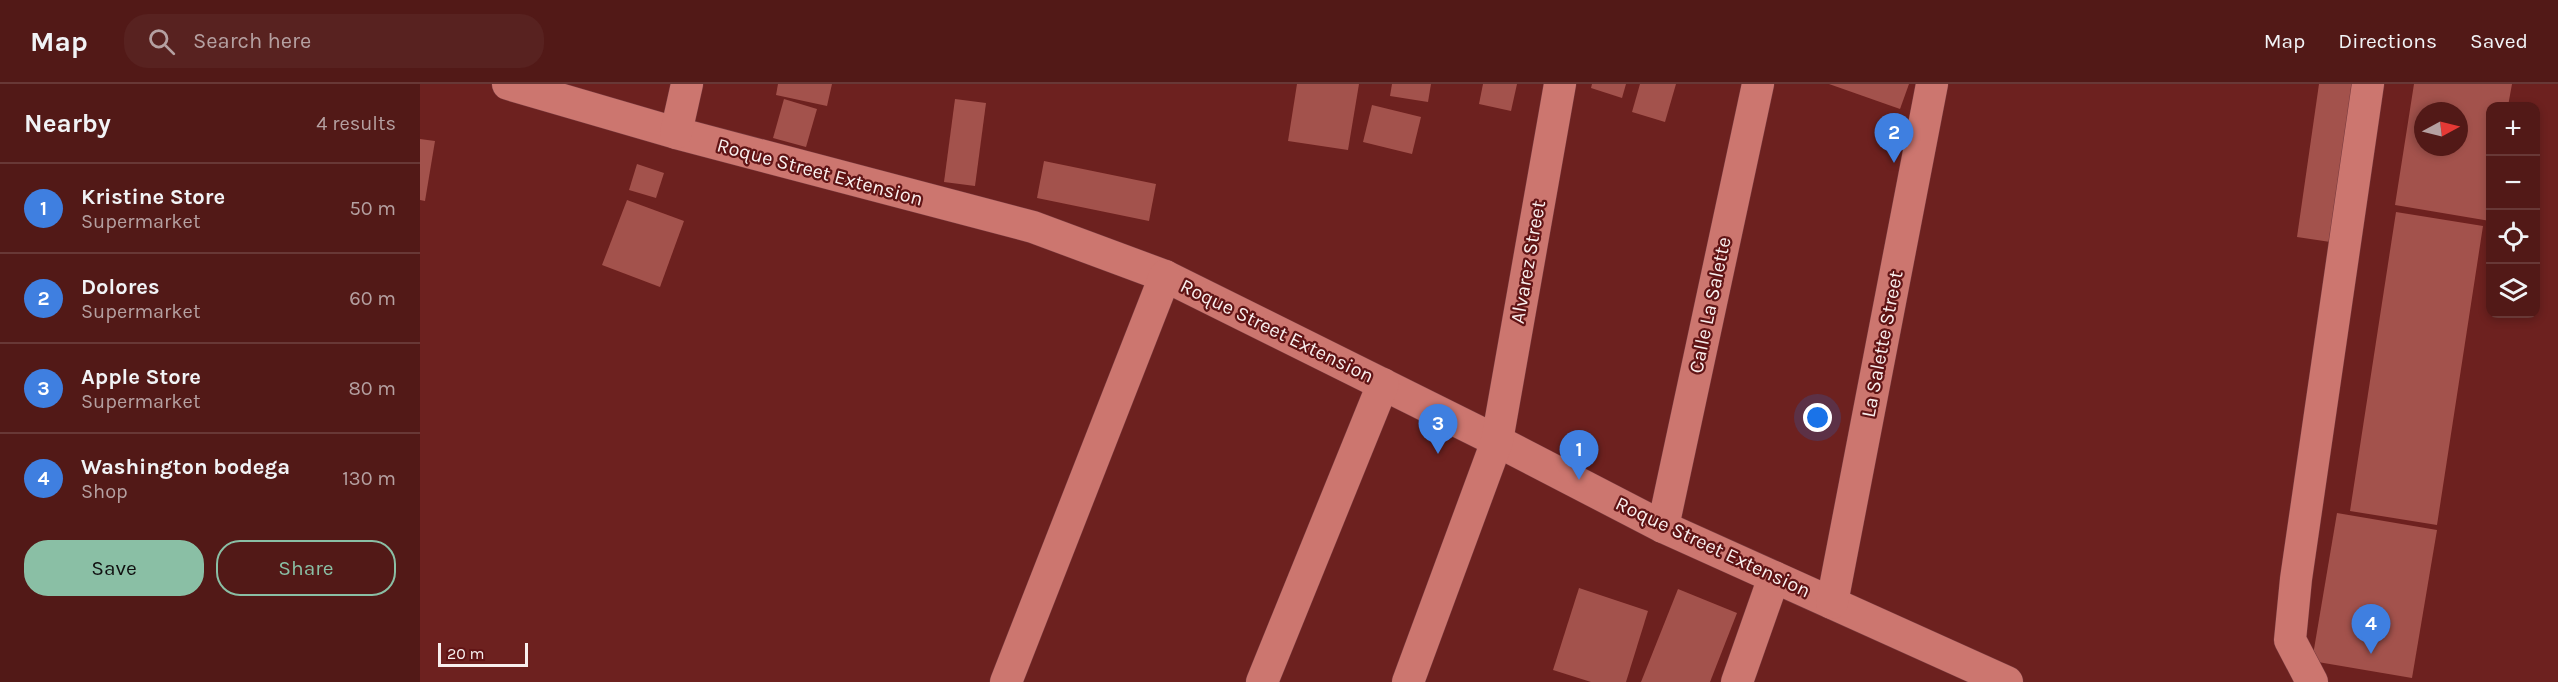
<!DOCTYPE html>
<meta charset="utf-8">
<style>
body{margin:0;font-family:Karla,sans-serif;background:#582220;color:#f1f3f6}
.controls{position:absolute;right:18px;top:18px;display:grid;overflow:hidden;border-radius:12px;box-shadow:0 3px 9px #0003}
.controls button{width:54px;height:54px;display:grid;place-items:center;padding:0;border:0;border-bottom:2px solid #683836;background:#521917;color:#f1f3f6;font:30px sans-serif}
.compass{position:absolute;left:1994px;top:18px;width:54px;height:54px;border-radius:50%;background:#521917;box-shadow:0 3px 9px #0003;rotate:83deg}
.scale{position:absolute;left:18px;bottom:15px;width:90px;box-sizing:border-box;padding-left:6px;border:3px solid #f9efee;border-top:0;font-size:16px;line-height:21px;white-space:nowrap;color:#f9efee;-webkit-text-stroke:4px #601415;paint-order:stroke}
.you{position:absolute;left:1398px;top:334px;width:21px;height:21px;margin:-15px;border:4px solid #fff;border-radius:50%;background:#1a73e8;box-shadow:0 0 0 9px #1a73e833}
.badge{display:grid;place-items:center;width:39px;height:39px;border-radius:50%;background:#8abfa5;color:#fff;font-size:20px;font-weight:700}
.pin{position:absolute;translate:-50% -50px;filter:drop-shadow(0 2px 3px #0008)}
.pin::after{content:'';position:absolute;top:32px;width:21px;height:18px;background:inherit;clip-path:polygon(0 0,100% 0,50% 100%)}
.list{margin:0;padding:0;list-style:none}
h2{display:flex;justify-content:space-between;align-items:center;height:78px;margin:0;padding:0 24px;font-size:26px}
h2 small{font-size:20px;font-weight:400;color:#b5a0a1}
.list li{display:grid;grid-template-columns:39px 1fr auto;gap:18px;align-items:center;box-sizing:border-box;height:90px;padding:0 24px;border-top:2px solid #683836}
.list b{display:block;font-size:22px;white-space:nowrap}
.list p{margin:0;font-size:20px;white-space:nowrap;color:#b5a0a1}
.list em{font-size:20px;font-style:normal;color:#b5a0a1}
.actions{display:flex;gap:12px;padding:18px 24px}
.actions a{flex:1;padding:14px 0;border:2px solid #8abfa5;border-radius:24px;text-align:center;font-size:21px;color:#8abfa5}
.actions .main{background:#8abfa5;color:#111}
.icon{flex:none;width:33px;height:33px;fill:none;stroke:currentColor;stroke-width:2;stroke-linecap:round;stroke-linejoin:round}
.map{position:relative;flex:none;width:2138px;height:598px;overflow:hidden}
header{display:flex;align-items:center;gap:36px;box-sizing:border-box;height:84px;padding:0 30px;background:#521917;border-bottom:2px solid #683836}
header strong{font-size:28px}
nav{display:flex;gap:33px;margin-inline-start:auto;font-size:21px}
.search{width:420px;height:54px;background:#582220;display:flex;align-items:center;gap:15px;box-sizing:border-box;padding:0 21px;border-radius:24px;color:#b5a0a1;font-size:22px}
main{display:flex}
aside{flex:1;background:#521917}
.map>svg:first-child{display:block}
.building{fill:#a3524c;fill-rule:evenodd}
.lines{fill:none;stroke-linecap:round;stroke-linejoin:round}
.minor-casing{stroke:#77393d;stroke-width:33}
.minor{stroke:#cc766f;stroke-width:32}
.labels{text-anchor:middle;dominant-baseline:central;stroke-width:4.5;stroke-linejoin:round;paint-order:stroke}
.street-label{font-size:20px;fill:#f9efee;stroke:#601415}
</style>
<header>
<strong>Map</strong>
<div class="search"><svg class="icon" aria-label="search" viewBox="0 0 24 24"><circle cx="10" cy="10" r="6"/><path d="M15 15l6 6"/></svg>Search here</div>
<nav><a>Map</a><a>Directions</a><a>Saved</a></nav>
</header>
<main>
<aside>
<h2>Nearby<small>4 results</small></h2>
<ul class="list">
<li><span class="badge" style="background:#3f7fe0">1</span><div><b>Kristine Store</b><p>Supermarket</p></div><em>50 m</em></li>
<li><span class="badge" style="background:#3f7fe0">2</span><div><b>Dolores</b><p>Supermarket</p></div><em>60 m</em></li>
<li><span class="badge" style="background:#3f7fe0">3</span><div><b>Apple Store</b><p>Supermarket</p></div><em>80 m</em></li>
<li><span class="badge" style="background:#3f7fe0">4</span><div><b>Washington bodega</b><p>Shop</p></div><em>130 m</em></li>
</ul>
<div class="actions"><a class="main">Save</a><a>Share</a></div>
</aside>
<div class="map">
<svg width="2138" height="598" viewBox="0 0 2138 598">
<rect width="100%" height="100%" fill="#6d211f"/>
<g class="building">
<polygon points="358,0 412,0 407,22 356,11"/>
<polygon points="877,0 939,0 928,66 868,57"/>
<polygon points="972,0 1011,0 1008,18 970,12"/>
<polygon points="1063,0 1097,0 1091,27 1059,20"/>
<polygon points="1172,0 1206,0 1202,14 1171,4"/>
<polygon points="1220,0 1256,0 1245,38 1212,28"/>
<polygon points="1409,0 1489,0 1480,25"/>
<polygon points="1899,0 1939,0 1917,159 1877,153"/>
<path d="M1994,0H2092L2088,22H2070V137L1975,121ZM2003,27H2039V63H2003Z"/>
<polygon points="364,15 397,25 386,63 353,54"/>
<polygon points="535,15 566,19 555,102 524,98"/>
<polygon points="952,21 1001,33 992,70 943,58"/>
<polygon points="0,55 15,57 5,117 0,116"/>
<polygon points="624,77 736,100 729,137 617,114"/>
<polygon points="217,80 244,89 236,114 209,106"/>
<polygon points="207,116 264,137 240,203 182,181"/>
<polygon points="1976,128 2063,142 2017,441 1930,427"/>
<polygon points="1917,429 2017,446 1992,594 1892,577"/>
<polygon points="1159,504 1228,527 1206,598 1171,598 1133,586"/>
<polygon points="1258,505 1317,529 1290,598 1221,598"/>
</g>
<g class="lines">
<g class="minor-casing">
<g id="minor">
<polyline points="88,0 256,49 613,143 745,192 1077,357 1243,443 1587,598"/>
<polyline points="256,49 267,0"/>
<polyline points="1243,443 1338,0"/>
<polyline points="1412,519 1512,0"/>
<polyline points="586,598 745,192"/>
<polyline points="842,598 963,300"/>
<polyline points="988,598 1077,357 1140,0"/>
<polyline points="1317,598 1354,493"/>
<polyline points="1892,598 1870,556 1876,495 1948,0"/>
</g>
</g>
<use href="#minor" class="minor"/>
</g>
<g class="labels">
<g class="street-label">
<text transform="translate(400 88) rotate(15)">Roque Street Extension</text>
<text transform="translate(1108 178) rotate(-80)">Alvarez Street</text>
<text transform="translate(1290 221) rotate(-78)">Calle La Salette</text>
<text transform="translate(857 247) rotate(26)">Roque Street Extension</text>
<text transform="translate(1462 260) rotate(-79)">La Salette Street</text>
<text transform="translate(1293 463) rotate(25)">Roque Street Extension</text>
</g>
</g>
</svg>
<div class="controls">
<button>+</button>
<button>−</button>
<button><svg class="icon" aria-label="locate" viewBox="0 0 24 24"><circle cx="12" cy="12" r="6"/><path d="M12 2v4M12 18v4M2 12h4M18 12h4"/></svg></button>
<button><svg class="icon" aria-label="layers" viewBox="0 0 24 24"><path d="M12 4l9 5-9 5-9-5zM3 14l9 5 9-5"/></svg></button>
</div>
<svg class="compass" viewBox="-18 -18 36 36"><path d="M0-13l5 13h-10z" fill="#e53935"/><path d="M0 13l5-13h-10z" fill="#b5a0a1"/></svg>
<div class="scale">20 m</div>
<div class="you"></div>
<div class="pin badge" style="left:1159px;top:396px;background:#3f7fe0">1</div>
<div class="pin badge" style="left:1474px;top:79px;background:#3f7fe0">2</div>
<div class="pin badge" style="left:1018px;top:370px;background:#3f7fe0">3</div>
<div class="pin badge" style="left:1951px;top:570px;background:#3f7fe0">4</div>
</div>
</main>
